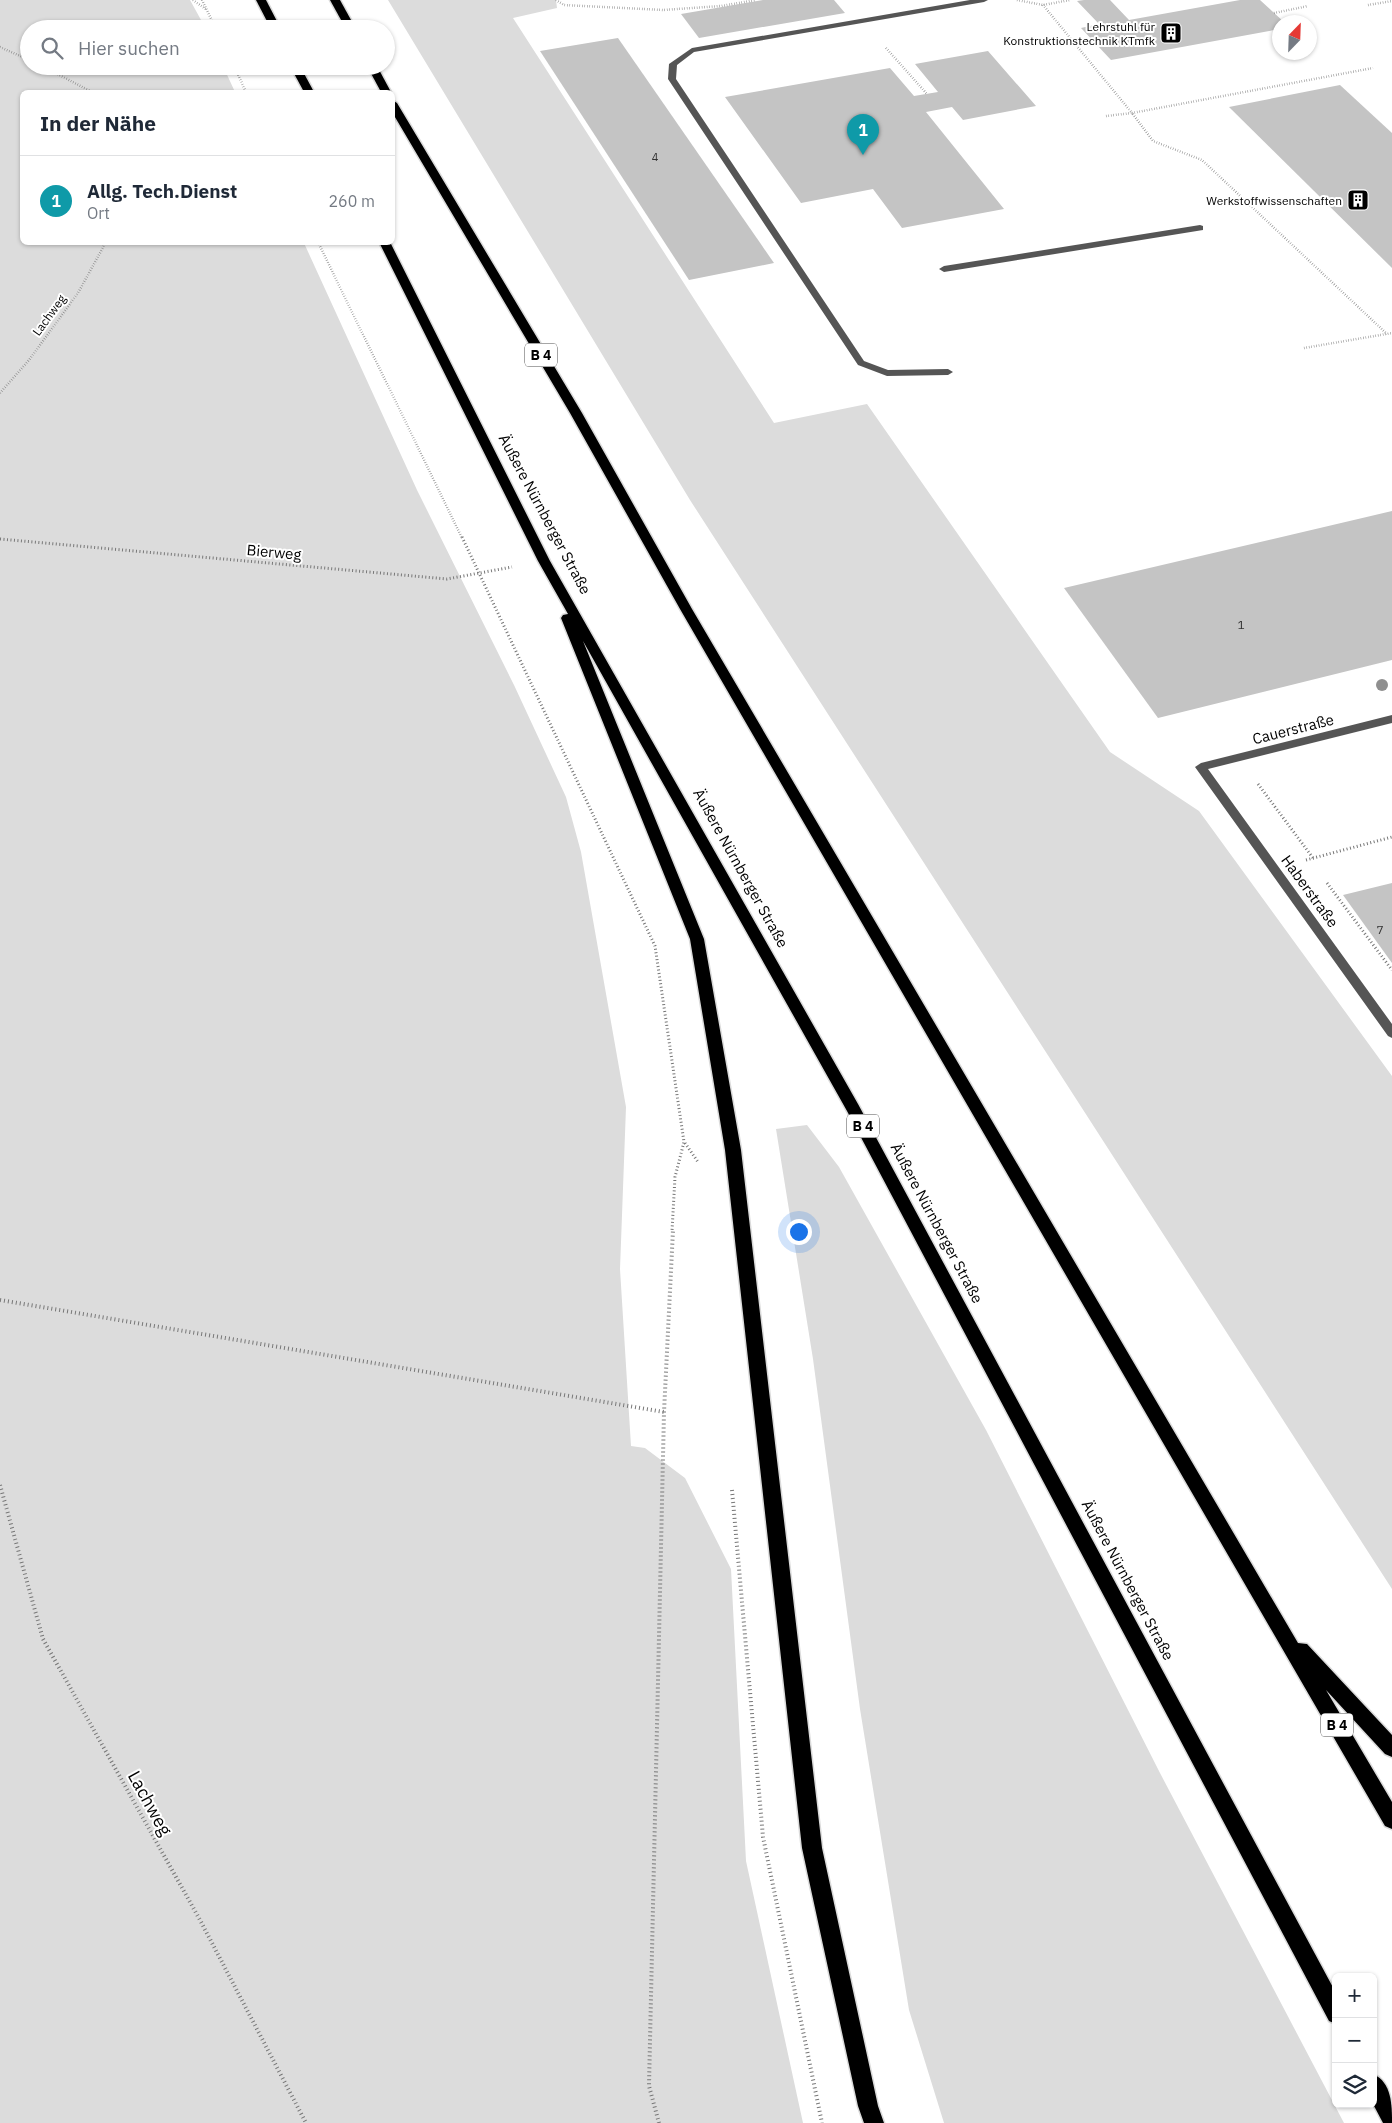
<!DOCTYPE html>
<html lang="de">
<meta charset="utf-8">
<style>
body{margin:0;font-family:"IBM Plex Sans",sans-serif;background:#f2f2f3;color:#1f2937}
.controls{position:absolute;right:15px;bottom:15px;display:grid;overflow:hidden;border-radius:8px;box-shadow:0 1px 4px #0004}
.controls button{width:45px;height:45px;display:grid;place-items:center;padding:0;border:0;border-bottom:1px solid #e0e1e3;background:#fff;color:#1f2937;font:25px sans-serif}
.compass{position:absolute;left:1272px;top:15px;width:45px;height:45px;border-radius:50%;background:#fff;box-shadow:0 1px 4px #0004;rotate:23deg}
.you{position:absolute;left:798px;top:1231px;width:18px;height:18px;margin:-12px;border:4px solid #fff;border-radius:50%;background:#1a73e8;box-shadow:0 0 0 8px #1a73e833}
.badge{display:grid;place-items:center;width:32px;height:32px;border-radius:50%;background:#1a73e8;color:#fff;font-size:16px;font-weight:700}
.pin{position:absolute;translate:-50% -41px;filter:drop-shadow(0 1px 2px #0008)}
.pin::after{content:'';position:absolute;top:26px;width:18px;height:15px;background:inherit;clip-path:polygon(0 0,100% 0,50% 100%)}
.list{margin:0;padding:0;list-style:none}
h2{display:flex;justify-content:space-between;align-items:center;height:65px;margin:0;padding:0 20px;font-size:21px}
h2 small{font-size:16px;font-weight:400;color:#747a83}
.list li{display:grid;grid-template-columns:32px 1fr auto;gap:15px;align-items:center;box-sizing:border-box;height:90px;padding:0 20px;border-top:1px solid #e0e1e3}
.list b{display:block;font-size:19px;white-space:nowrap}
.list p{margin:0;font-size:16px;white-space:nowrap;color:#747a83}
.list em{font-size:16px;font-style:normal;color:#747a83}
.icon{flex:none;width:28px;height:28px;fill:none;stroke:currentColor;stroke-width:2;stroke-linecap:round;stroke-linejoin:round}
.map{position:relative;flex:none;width:1392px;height:2123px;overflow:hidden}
.search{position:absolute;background:#fff;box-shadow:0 1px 4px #0004;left:20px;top:20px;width:375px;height:55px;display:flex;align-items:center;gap:12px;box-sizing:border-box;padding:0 18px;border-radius:28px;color:#747a83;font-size:19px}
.panel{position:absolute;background:#fff;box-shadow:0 1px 4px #0004;left:20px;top:90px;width:375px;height:155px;border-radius:8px}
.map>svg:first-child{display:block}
.green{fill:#dcdcdc}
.building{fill:#c4c4c4}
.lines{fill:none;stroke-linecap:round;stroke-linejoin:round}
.highway-casing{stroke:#dbdbdb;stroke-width:3}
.path-far2{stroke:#777;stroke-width:2.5;stroke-dasharray:0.5 2;stroke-linecap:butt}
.path-far1{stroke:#777;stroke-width:3;stroke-dasharray:1 2.5;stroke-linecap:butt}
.path{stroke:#777;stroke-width:4;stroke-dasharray:1 3;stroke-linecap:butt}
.minor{fill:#555;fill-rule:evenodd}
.highway{fill:#000;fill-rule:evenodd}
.tree{fill:#8f8f8f}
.labels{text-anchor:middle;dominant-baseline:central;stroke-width:4;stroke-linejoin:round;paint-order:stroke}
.far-number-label{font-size:11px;fill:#313131}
.far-poi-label{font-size:12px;fill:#000;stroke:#fff;text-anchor:end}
.far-street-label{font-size:12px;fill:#000;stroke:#fff}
.number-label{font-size:12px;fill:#313131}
.shield{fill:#fff;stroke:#4c4c4c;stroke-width:1}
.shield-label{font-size:14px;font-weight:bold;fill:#000}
.street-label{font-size:15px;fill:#000;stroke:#fff}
.near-street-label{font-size:18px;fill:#000;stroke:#fff}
</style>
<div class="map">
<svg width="1392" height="2123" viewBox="0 0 1392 2123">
<rect width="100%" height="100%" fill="#fff"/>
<g class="green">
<polygon points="0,0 190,0 206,29 29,29 29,66 223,66 235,92 22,92 22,242 304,243 417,490 514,685 566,797 581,852 626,1107 620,1269 631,1446 645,1448 685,1478 731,1569 746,1861 803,2123 0,2123"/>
<polygon points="388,0 556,0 557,8 513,18 774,423 867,404 1110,752 1199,811 1392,1076 1392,1589 690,500"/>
<polygon points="807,1125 839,1167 986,1430 1160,1773 1344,2123 944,2123 909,2010 860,1709 813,1359 776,1129"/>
</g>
<g class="building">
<polygon points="763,0 834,0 845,13 699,38 681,14"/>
<polygon points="1084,0 1110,0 1129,20 1240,0 1260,0 1284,22 1280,22 1280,29 1111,60 1081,28 1099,24 1077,1"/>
<polygon points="618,38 774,263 689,280 540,51"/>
<polygon points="988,51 1036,106 963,120 952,107 926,112 1004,209 902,228 873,189 801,203 725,97 890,68 914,96 938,92 915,64"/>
<polygon points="1340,85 1392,133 1392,268 1229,107"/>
<polygon points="1392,511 1392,660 1158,718 1064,588"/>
<polygon points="1392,883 1392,963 1343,895"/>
</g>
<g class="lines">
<g class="highway-casing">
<g id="highway">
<polygon points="256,0 266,0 281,29 271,29"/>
<polygon points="330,0 340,0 356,29 346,29"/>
<polygon points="290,66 300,66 314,92 304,92"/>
<polygon points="367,66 377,66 391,92 381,92"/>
<polygon points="392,100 397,103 582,413 692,609 1298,1643 1307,1644 1392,1735 1392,1757 1385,1754 1326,1690 1392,1802 1392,1829 1385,1826 680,609 570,413 392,112"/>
<polygon points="379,242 390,242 550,561 858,1104 1336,1993 1336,2024 1329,2021 847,1111 583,641 704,939 741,1150 822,1848 878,2106 884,2123 864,2123 858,2106 802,1848 725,1150 690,939 561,618 563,615 568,614 538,561"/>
<path d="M1373,2074C1392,2082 1392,2106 1392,2123H1383L1373,2104Z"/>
</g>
</g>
<g class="path-far2">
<polyline points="193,0 207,10"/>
<polyline points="202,0 216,29"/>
<polyline points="556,0 564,5 663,10 721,6 756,0"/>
<polyline points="1017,0 1043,5 1070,0"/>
<polyline points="1043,5 1132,113 1373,68"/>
<polyline points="1368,5 1392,1"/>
<polyline points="1274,13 1308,6"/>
<polyline points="0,47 29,60"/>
<polyline points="886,48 927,94"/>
<polyline points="42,66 92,92"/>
<polyline points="234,66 246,92"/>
<polyline points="1106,116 1132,113 1153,141 1202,160 1387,334"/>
<polyline points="318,242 462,538"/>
<polyline points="1304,348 1392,333"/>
<polyline points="0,393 29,360 78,293 106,242"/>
</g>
<g class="path-far1">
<polyline points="462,537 655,946 684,1142 675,1177 672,1231"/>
<polyline points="0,539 447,579 512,567"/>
<polyline points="1258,784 1313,858"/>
<polyline points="1306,860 1392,837"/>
<polyline points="1327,883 1392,970"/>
<polyline points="685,1143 698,1162"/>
</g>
<g class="path">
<polyline points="0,1300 664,1412"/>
<polyline points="0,1485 43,1639 200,1920 306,2123"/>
<polyline points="732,1490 763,1837 822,2123"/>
<polyline points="659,2123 649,2086 664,1412 673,1230"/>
</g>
<g class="minor">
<polygon points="970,0 988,0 984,2 694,52 677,65 676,79 864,361 888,370 948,369 953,372 948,375 887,376 858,365 668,79 669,64 692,48"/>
<polygon points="1200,225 1203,226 1203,230 944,272 939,269 944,266"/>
<polygon points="1392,715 1392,723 1208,769 1392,1024 1392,1038 1388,1036 1195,767 1201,763"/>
</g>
<use href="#highway" class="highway"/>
</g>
<circle class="tree" cx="1382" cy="685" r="6"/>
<defs>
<g id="building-square" transform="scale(1.125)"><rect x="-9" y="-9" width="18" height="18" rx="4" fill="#000" stroke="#fff"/><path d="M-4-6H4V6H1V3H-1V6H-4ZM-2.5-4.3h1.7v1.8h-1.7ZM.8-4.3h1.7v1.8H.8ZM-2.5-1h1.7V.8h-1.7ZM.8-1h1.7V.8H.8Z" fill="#fff"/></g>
</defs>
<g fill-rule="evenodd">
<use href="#building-square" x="1171" y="33"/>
<use href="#building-square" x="1358" y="200"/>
</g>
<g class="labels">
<g class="far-number-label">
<text x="655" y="157">4</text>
</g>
<g class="far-poi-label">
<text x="1155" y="26">Lehrstuhl für<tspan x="1155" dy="14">Konstruktionstechnik KTmfk</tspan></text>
<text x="1342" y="200">Werkstoffwissenschaften</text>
</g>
<g class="far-street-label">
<text transform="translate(49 315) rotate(-54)">Lachweg</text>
</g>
<g class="number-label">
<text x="1241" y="624">1</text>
<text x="1380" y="929">7</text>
</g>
<g class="shield">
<rect x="525" y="343.5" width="32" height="23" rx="4"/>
<rect x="847" y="1114.5" width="32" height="23" rx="4"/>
<rect x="1321" y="1713.5" width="32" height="23" rx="4"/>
</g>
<g class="shield-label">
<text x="541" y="355">B 4</text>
<text x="863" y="1126">B 4</text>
<text x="1337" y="1725">B 4</text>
</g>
<g class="street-label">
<text transform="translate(545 514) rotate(62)">Äußere Nürnberger Straße</text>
<text transform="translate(274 552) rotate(5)">Bierweg</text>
<text transform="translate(1293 729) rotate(-14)">Cauerstraße</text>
<text transform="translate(741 868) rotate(61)">Äußere Nürnberger Straße</text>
<text transform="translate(1310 891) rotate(54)">Haberstraße</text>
<text transform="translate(937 1223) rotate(62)">Äußere Nürnberger Straße</text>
<text transform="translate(1128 1580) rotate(62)">Äußere Nürnberger Straße</text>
</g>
<g class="near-street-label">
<text transform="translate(150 1803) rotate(61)">Lachweg</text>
</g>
</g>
</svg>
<div class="controls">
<button>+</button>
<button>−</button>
<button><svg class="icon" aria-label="layers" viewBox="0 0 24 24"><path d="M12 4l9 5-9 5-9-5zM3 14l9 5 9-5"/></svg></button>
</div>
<svg class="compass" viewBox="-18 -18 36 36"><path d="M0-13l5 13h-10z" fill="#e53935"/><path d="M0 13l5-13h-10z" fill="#747a83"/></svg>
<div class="you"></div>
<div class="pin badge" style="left:863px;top:155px;background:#0f9aa8">1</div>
<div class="search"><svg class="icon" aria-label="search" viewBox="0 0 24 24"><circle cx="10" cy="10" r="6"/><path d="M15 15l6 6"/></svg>Hier suchen</div>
<section class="panel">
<h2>In der Nähe<small></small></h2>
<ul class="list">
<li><span class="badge" style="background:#0f9aa8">1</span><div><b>Allg. Tech.Dienst</b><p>Ort</p></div><em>260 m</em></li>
</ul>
</section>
</div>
